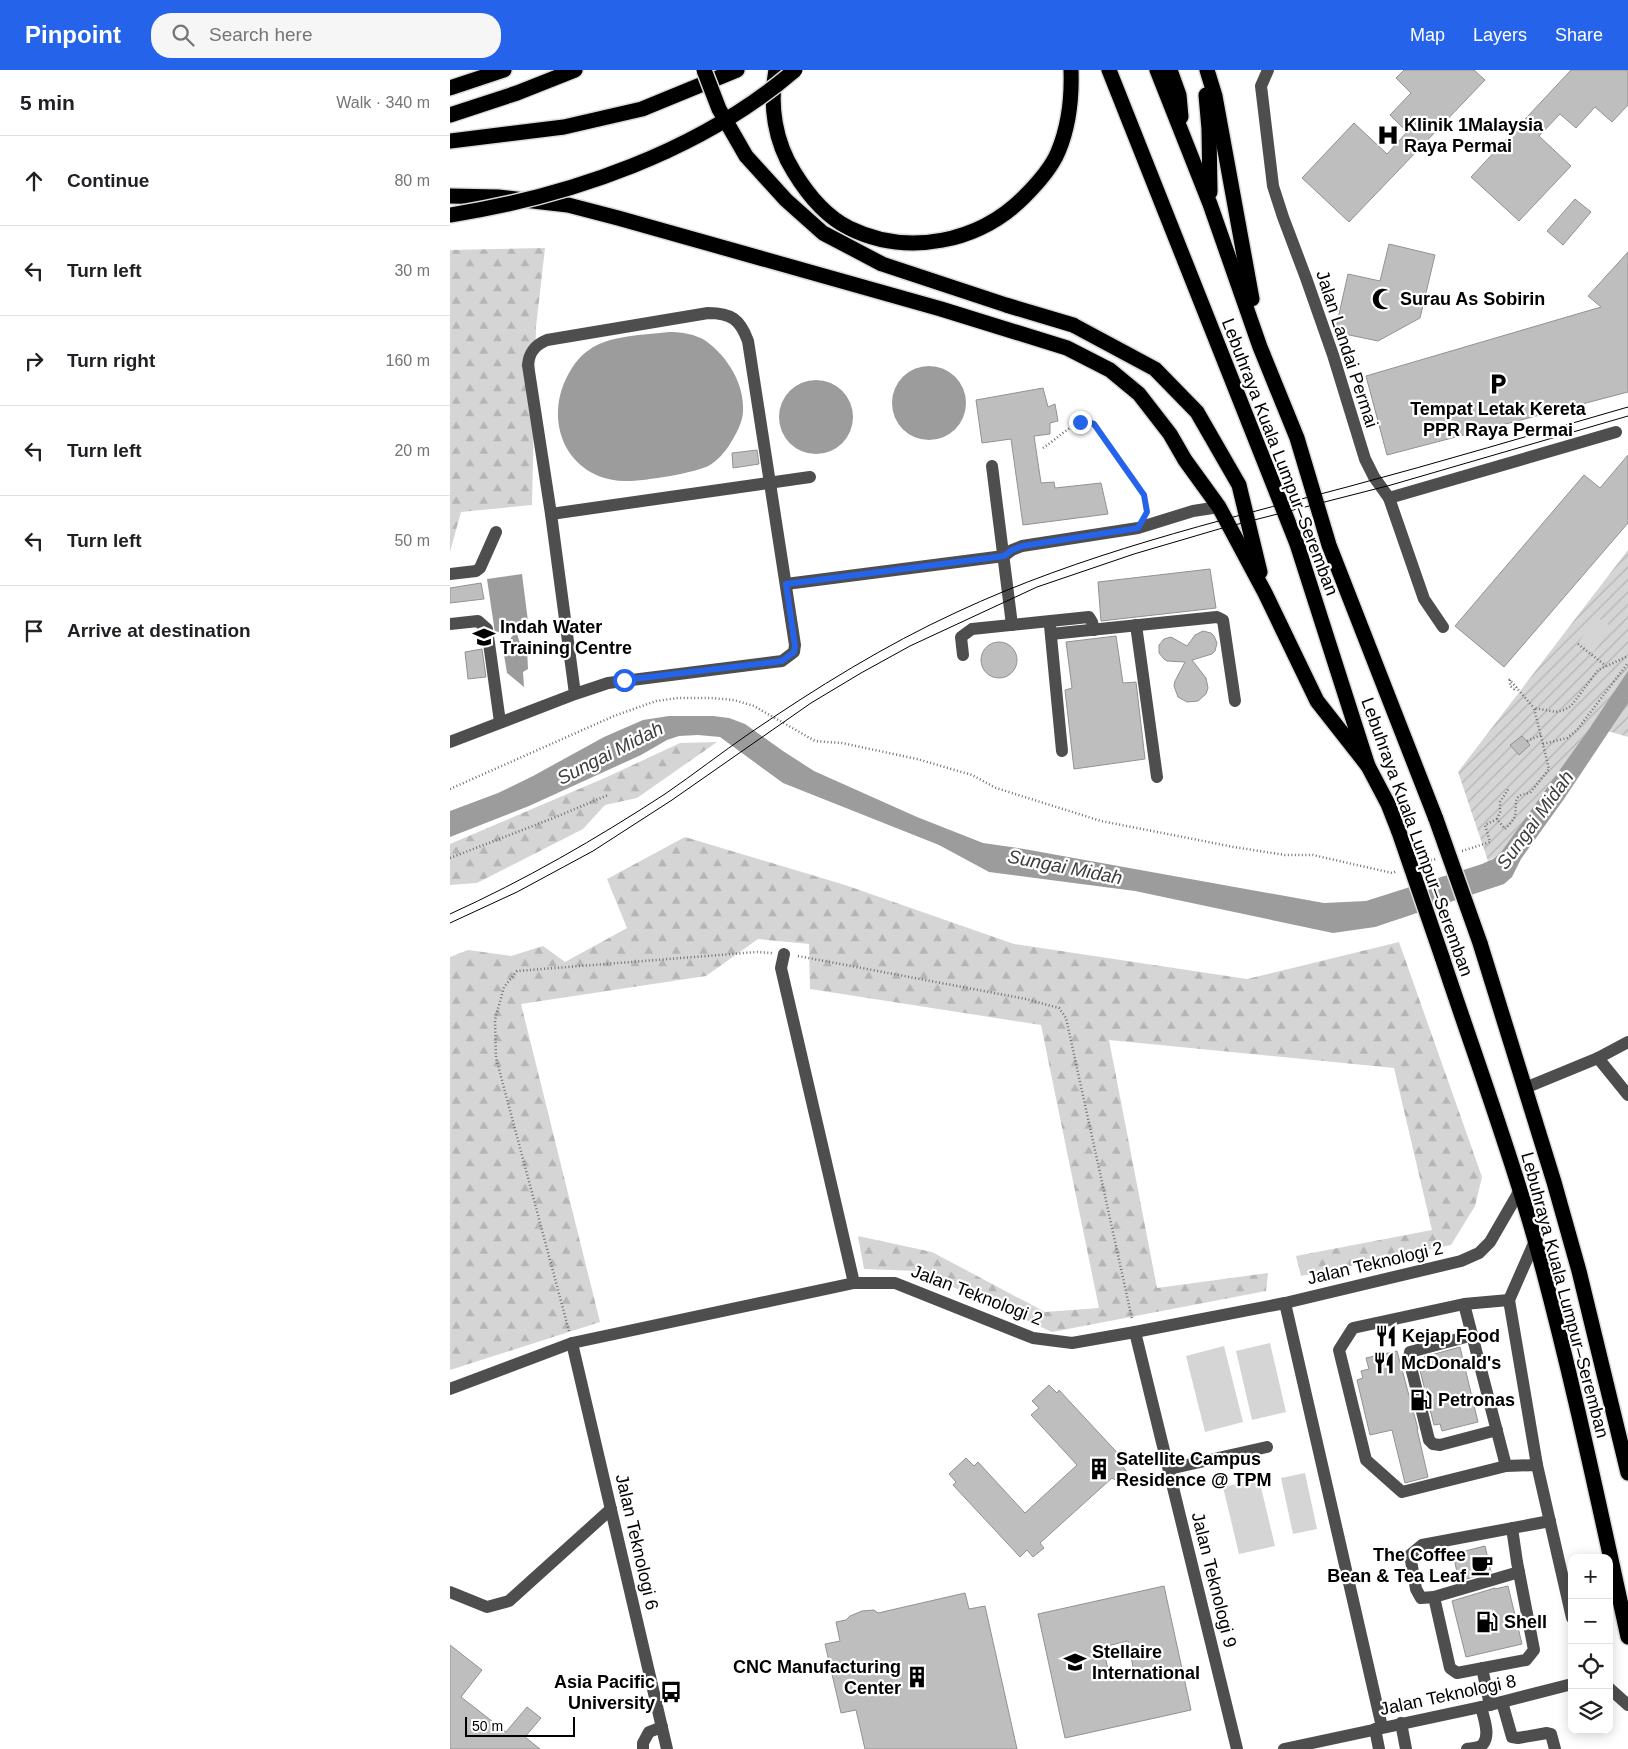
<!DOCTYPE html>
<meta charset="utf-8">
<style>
body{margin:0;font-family:Arial,sans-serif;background:#f6f6f6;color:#202124}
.controls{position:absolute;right:15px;bottom:15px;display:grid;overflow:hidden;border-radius:10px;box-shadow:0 2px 12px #0003}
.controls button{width:45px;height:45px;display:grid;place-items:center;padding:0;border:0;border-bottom:1px solid #e0e0e0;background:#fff;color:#202124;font:25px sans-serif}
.scale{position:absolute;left:15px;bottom:12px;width:110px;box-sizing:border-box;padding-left:5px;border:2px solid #000;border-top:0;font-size:14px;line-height:18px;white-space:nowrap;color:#000;-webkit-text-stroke:4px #fff;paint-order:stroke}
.stop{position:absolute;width:15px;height:15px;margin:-11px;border:4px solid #2563eb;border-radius:50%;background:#fff}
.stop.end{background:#2563eb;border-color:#fff;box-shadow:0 1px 5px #0008}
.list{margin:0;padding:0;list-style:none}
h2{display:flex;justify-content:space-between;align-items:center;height:65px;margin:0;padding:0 20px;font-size:21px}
h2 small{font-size:16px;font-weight:400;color:#757577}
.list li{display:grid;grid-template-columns:32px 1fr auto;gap:15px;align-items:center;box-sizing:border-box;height:90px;padding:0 20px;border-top:1px solid #e0e0e0}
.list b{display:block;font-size:19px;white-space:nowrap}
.list em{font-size:16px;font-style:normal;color:#757577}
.icon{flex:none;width:28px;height:28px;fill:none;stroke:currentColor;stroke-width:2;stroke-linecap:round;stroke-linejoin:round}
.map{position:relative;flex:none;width:1178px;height:1679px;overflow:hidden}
header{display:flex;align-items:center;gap:30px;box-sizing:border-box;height:70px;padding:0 25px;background:#2563eb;color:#fff}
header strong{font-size:24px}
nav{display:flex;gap:28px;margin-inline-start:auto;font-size:18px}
.search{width:350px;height:45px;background:#f6f6f6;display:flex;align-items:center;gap:12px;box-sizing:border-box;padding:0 18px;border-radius:20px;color:#757577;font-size:19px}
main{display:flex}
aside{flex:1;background:#fff}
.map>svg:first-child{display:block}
.forest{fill:url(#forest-firs)}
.garden{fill:url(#garden-furrows)}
.pitch{fill:#d5d5d5}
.water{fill:#9c9c9c}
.building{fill:#bebebe;stroke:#929292;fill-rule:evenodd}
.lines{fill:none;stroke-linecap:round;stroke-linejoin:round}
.highway-casing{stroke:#dbdbdb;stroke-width:18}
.path{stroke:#707070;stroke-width:2.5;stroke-dasharray:1 2.5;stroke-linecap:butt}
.minor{stroke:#4e4e4e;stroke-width:12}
.highway{stroke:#000;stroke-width:15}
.tram{stroke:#000;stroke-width:1}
.highway-bridge-casing{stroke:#dbdbdb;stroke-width:18;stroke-linecap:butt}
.highway-bridge{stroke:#000;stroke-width:15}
.route{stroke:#2563eb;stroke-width:6}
.labels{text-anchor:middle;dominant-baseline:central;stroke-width:4.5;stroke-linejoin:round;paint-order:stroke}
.poi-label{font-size:18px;font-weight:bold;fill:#000;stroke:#fff;text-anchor:start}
.street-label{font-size:18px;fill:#000;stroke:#fff}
.water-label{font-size:19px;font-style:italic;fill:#3d3d3d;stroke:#fff}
</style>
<header>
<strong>Pinpoint</strong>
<div class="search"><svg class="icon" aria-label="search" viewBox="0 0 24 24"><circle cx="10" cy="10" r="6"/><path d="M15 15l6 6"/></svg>Search here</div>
<nav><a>Map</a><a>Layers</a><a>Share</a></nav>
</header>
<main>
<aside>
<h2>5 min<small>Walk · 340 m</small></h2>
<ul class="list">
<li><svg class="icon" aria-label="ahead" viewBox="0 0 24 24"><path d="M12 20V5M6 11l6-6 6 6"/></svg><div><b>Continue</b></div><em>80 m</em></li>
<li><svg class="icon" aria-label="left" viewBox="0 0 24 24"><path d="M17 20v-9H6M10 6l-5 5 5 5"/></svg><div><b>Turn left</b></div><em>30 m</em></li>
<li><svg class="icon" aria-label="right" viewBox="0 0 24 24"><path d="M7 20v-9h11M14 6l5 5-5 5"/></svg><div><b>Turn right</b></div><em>160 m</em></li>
<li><svg class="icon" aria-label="left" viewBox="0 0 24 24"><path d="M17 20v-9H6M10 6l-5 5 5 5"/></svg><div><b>Turn left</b></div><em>20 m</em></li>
<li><svg class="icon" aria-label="left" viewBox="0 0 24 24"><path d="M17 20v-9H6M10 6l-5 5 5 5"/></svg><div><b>Turn left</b></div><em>50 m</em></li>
<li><svg class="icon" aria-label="arrive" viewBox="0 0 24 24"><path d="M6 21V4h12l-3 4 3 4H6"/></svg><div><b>Arrive at destination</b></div></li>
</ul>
</aside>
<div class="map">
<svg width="1178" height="1679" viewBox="0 0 1178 1679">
<defs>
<pattern id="forest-firs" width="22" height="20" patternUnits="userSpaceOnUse" patternTransform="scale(1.25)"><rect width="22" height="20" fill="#d5d5d5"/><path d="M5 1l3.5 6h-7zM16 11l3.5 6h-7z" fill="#b5b5b5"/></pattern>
<pattern id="garden-furrows" width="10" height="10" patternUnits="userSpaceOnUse" patternTransform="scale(1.25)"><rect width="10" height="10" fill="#d5d5d5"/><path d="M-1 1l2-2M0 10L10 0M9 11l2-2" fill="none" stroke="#b5b5b5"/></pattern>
</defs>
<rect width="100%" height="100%" fill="#fff"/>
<g class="forest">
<polygon points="95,178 86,257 82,435 11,442 0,482 0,180"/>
<polygon points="267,672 187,728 155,735 133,759 27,813 0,815 0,774 157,707 230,673"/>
<polygon points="235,767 395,815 564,874 797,909 949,872 1032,1107 1025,1136 1001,1175 851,1206 846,1186 982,1160 944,998 659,970 707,1218 818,1203 816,1221 602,1262 468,1201 414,1199 408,1166 482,1182 595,1242 649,1238 591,955 360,919 359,874 308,869 256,906 71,934 150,1252 0,1300 0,887 18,880 61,886 93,876 115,892 177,858 157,809"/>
</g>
<polygon class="garden" points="1178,480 1178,667 1141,656 1052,782 1038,791 1008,702"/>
<g class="pitch">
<polygon points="1147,547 1162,557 1143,583 1128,573"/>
<polygon points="820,1273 836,1342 802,1350 786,1281"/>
<polygon points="774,1276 793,1352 755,1362 736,1286"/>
<polygon points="855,1403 867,1459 843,1464 831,1408"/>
<polygon points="809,1409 825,1476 789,1484 773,1417"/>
</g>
<g class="water">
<path d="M219,262C232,262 245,264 256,271C278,287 295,315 293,342C292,354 286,364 280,374C275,382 268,390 260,395C247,403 189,412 174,411C116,409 92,350 119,303C124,294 130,286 139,280C159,265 195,265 219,262Z"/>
<circle cx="479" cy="333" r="37"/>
<circle cx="366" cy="347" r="37"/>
<polygon points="72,504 79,559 66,561 70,573 77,578 78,599 73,602 74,617 57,603 53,579 66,561 45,563 37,509"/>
<polygon points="1178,601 1178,633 1114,729 1071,789 1062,807 1054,814 925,857 883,863 685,821 539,802 489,775 333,713 270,667 248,665 229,666 217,670 191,685 79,736 0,767 0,741 48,723 83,706 154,667 193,650 219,646 263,646 279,648 295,654 333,681 364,701 467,747 533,773 574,779 874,833 916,831 1032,794 1043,789 1052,781 1141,656"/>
</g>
<g class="building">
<polygon points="954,0 1024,0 1035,10 899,152 852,108 904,53 937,84 957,62 940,45 961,23 946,8"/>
<polygon points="1121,0 1178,0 1178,35 1162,52 1145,37 1126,58 1110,44 1089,66 1121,96 1069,151 1021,107"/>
<polygon points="1125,129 1141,142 1113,175 1097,161"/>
<polygon points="939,174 985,185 970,248 928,271 885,262 898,204 930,211"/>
<polygon points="1178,182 1178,322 937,385 916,306 1151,237 1138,226"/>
<polygon points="593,318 598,337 605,334 608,351 600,353 600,364 584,366 591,413 604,412 605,418 651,413 658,444 573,455 561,369 532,373 526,330"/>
<polygon points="307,380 309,394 283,398 282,383"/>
<polygon points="1178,385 1178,453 1054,597 1005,556 1134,405 1150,418"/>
<polygon points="760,499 766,538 651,551 648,512"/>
<polygon points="31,513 34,529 0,533 0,518"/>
<polygon points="753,561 761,563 764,566 767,573 765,581 762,584 742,590 756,608 758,618 756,624 748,631 737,632 728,627 724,616 725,611 735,592 717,591 714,589 709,583 709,575 714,569 721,567 737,576 745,565"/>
<polygon points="666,566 673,613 686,612 695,689 624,699 615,620 622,618 616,572"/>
<circle cx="549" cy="590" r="18"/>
<polygon points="32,579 36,607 18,609 15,582"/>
<polygon points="1072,666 1080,675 1069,685 1060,675"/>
<polygon points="1010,1277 1028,1352 992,1361 990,1354 984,1355 968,1293 975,1292 974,1287"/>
<polygon points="947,1281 968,1359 967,1359 978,1407 955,1413 942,1360 920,1365 907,1310 913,1308 911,1301 919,1299 916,1288"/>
<polygon points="599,1315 607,1323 609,1320 674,1390 671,1394 677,1402 667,1411 662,1408 590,1473 594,1478 583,1487 577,1480 570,1487 503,1415 506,1412 499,1404 516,1388 524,1396 528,1392 575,1443 627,1395 581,1345 589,1338 582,1331"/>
<polygon points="1035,1476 1041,1502 1009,1511 1003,1484"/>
<path d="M714,1516L741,1640L615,1668L588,1544ZM678,1571L684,1602L660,1608L653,1577Z"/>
<polygon points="1058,1516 1072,1574 1016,1587 1002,1531 1045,1518 1045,1519"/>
<polygon points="515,1523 519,1539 535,1536 567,1679 415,1679 406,1640 391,1643 375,1574 390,1571 386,1552 396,1550 400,1546 412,1541 424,1540 428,1543"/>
<polygon points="0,1575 32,1600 11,1627 56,1662 77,1637 91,1648 75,1667 90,1679 0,1679"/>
</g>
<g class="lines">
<g class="highway-casing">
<g id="highway">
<path d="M326,0C319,35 325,72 344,102C358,125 375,146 399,158C458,187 529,172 574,127C587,114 601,99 608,82C619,56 622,28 621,0"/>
<polyline points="659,0 847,474 918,696 938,734 949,762"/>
<polyline points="707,0 760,134 810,277 847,368 879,475 986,749"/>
<polyline points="720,0 729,25 731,47"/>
<polyline points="757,0 765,26 802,229"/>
<polyline points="0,18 54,0"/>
<polyline points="756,25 759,59 760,122"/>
<polyline points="0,45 67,23 125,0"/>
<polyline points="0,71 114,57 192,39 287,0"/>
<polyline points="0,126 48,127 118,135 168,148 491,239 617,278 660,300 689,324 720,364 735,390 769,437 815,523 867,631 918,696"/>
<polyline points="623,255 705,299 747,342 789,415 810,502"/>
<polyline points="1030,873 1104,1112 1129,1201 1178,1403"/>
<path d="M992,887C1023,981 1058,1075 1085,1170C1121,1301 1149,1435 1178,1567"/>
</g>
</g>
<g class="path">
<path d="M593,378C609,368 624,348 644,354L695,425L697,442"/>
<polyline points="1128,574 1156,596"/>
<polyline points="1059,609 1084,638"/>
<polyline points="1060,610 1060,616 1064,619 1067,617"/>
<polyline points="1077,671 1091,665"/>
<polyline points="1093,674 1117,668 1127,660 1178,593"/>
<polyline points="0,719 164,646 206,631 228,628 261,628 284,630 304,636 365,671 392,673 467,689 522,705 546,718 651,751 784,777 835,785 863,785 942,803 947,801"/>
<polyline points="1047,749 1050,742 1050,732 1059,718"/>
<path d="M1012,781L1040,772L1035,755L1047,749L1055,759C1058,756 1062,752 1064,748C1069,736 1059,725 1080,723L1099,699L1084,638L1106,642L1114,640L1121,636L1148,600L1178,586"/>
<polyline points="0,788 106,747 158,725"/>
<polyline points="974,792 986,789"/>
<polyline points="348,886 576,929 609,938 616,948 682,1249"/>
<polyline points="119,1261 46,988 45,950 54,917 67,901 307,882 322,883"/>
</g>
<g class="minor">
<polyline points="818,0 811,16 823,116 833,147 856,208 883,285 915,389 924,407 939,428 974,529 993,557"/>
<polyline points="542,396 562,555"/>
<polyline points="939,428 1166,362"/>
<polyline points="101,444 360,407"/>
<polyline points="0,504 26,501 30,498 46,462"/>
<polyline points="336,514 554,486 562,480 572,476 688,458 743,441 769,437"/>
<polyline points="0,554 28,551 37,559 50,652"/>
<polyline points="686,555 707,707"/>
<polyline points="600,556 612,681"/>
<polyline points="601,564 767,547 773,550 785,631"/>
<polyline points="513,585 511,567 522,559 639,547 642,552 644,560"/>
<path d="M0,672L125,624L158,613L332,591L344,582L345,575L298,271C290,249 281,243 258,243L97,270C85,275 79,282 78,295L101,444L125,624"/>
<polyline points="334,884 331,898 404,1213"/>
<polyline points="1148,988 1178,1025"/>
<polyline points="1075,1018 1148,988 1178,972"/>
<polyline points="1085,1171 1059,1230 1087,1395 1122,1548"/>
<polyline points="835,1233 932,1657"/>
<polyline points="1014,1234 1056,1396 952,1422 916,1390 889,1280 903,1258 1014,1234 1059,1230"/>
<polyline points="685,1262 787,1679"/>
<polyline points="1023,1265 960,1282 959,1289 979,1370 983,1374 990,1375 1047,1360"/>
<polyline points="122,1273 217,1679"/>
<polyline points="0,1319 122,1273 404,1213 445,1213 583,1268 622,1273 685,1262 835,1233 1011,1191 1029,1183 1040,1172 1070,1120"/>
<polyline points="1056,1396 1087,1395"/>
<polyline points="719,1399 817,1377"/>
<polyline points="1062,1458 1067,1492 1084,1580 1076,1590 1007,1603 1000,1598 984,1527 971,1528 966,1519 960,1485 972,1475 1100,1451"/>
<polyline points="0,1522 37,1537 59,1531 161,1439"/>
<polyline points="984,1527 1069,1502"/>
<polyline points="1032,1598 1040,1635"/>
<polyline points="1159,1618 1178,1635"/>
<polyline points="1052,1632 1062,1667 1068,1668 1097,1663 1101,1664 1105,1679"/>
<polyline points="951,1653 956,1679"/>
<polyline points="925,1659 929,1679"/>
<polyline points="193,1679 193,1673 199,1662 212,1657"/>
<polyline points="834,1679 1040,1635 1122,1614"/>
<path d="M1017,1679C1022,1678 1030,1678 1033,1674C1041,1665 1033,1646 1031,1637"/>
</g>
<use href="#highway" class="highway"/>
<g class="tram">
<path d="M0,844C75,810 146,769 215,724C244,704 271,683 300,663C366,618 435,575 507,542C631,484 765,452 897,417C991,392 1084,364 1178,337"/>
<polyline points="0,853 67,822 143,781 222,730 361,633 411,603 460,576 587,517 684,484 769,459 941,415 1178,346"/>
</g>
<g class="highway-bridge-casing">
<g id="highway-bridge">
<polyline points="254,0 269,39 296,86 336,130 373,163 432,194 556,235 623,255"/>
<path d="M0,145C121,126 251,81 345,0"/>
<polyline points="986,749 1030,873"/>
<polyline points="949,762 992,887"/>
</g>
</g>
<use href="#highway-bridge" class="highway-bridge"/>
</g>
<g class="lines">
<polyline class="route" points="174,610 332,591 344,582 345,576 336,514 554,486 562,480 572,476 688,458 697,442 694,425 644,354 637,352 630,352"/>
</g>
<defs>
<g id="hospital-bare" transform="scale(1.725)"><path d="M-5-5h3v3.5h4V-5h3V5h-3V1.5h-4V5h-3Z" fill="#000" stroke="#fff" stroke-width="2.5" paint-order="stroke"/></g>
<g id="mosque-bare" transform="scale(1.725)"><path d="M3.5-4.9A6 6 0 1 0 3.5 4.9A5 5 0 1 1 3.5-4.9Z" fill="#000" stroke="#fff" stroke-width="2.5" paint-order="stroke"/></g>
<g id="parking-bare" transform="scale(1.725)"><path d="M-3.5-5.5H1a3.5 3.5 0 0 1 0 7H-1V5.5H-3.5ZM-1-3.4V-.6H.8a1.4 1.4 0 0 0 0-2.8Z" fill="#000" stroke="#fff" stroke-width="2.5" paint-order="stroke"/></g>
<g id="university-bare" transform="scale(1.725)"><path d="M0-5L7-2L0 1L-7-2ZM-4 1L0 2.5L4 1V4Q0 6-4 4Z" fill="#000" stroke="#fff" stroke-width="2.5" paint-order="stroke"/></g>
<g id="restaurant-bare" transform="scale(1.725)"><path d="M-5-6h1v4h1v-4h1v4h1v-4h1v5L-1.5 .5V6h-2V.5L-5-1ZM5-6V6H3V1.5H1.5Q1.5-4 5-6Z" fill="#000" stroke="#fff" stroke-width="2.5" paint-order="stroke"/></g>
<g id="fuel-bare" transform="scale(1.725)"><path d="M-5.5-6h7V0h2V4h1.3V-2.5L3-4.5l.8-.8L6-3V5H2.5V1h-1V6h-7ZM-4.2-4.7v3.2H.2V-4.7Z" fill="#000" stroke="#fff" stroke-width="2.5" paint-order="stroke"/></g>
<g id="building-bare" transform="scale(1.725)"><path d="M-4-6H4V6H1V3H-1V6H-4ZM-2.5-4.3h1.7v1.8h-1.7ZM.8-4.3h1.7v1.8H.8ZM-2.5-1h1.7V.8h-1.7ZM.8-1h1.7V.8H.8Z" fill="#000" stroke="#fff" stroke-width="2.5" paint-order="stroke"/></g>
<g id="cafe-bare" transform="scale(1.725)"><path d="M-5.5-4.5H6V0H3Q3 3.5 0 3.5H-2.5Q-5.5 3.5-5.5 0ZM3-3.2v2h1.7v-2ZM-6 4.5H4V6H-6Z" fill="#000" stroke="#fff" stroke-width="2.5" paint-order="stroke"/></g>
<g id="school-bare" transform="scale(1.725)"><path d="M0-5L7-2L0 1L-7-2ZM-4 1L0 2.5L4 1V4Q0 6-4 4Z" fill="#000" stroke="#fff" stroke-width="2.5" paint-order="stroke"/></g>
<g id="bus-bare" transform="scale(1.725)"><path d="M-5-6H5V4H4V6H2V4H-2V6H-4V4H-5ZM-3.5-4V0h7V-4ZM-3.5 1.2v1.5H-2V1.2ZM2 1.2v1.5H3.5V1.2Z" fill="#000" stroke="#fff" stroke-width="2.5" paint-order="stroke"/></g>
</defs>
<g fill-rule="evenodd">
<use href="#hospital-bare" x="938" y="65"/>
<use href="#mosque-bare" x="933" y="229"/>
<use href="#parking-bare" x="1048" y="314"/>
<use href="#university-bare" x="34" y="567"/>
<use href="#restaurant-bare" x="936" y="1266"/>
<use href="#restaurant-bare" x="934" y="1293"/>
<use href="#fuel-bare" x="971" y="1330"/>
<use href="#building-bare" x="649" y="1399"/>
<use href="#cafe-bare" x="1032" y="1495"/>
<use href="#fuel-bare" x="1037" y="1552"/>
<use href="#school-bare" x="625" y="1592"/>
<use href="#building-bare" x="467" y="1607"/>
<use href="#bus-bare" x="221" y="1622"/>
</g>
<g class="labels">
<g class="poi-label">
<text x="954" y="55">Klinik 1Malaysia<tspan x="954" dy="21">Raya Permai</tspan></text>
<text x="950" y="229">Surau As Sobirin</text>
<text x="1048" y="339" text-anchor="middle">Tempat Letak Kereta<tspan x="1048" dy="21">PPR Raya Permai</tspan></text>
<text x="50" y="557">Indah Water<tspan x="50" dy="21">Training Centre</tspan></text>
<text x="952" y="1266">Kejap Food</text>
<text x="951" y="1293">McDonald's</text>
<text x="988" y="1330">Petronas</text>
<text x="666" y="1389">Satellite Campus<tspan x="666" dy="21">Residence @ TPM</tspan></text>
<text x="1016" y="1485" text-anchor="end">The Coffee<tspan x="1016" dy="21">Bean &amp; Tea Leaf</tspan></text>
<text x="1054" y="1552">Shell</text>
<text x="642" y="1582">Stellaire<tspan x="642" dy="21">International</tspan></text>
<text x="451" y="1597" text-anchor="end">CNC Manufacturing<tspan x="451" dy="21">Center</tspan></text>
<text x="205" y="1612" text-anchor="end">Asia Pacific<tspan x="205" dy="21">University</tspan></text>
</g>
<g class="street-label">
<text transform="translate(897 279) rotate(72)">Jalan Landai Permai</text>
<text transform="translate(830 387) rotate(69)">Lebuhraya Kuala Lumpur–Seremban</text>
<text transform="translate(967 767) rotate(70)">Lebuhraya Kuala Lumpur–Seremban</text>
<text transform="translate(925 1193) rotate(-13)">Jalan Teknologi 2</text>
<text transform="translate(527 1225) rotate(21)">Jalan Teknologi 2</text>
<text transform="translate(1115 1225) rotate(75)">Lebuhraya Kuala Lumpur–Seremban</text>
<text transform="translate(187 1472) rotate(77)">Jalan Teknologi 6</text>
<text transform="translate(764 1510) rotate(76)">Jalan Teknologi 9</text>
<text transform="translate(998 1625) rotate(-12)">Jalan Teknologi 8</text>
</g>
<g class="water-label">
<text transform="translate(160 683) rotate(-27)">Sungai Midah</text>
<text transform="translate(1085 750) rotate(-54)">Sungai Midah</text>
<text transform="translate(615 797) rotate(11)">Sungai Midah</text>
</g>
</g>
</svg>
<div class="controls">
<button>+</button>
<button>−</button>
<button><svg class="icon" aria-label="locate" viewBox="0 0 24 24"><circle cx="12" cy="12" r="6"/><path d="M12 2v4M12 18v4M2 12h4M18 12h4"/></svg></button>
<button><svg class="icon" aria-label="layers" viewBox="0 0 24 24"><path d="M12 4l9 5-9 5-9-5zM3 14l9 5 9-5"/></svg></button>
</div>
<div class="scale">50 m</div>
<div class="stop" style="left:174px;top:610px"></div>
<div class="stop end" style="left:630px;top:352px"></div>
</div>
</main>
